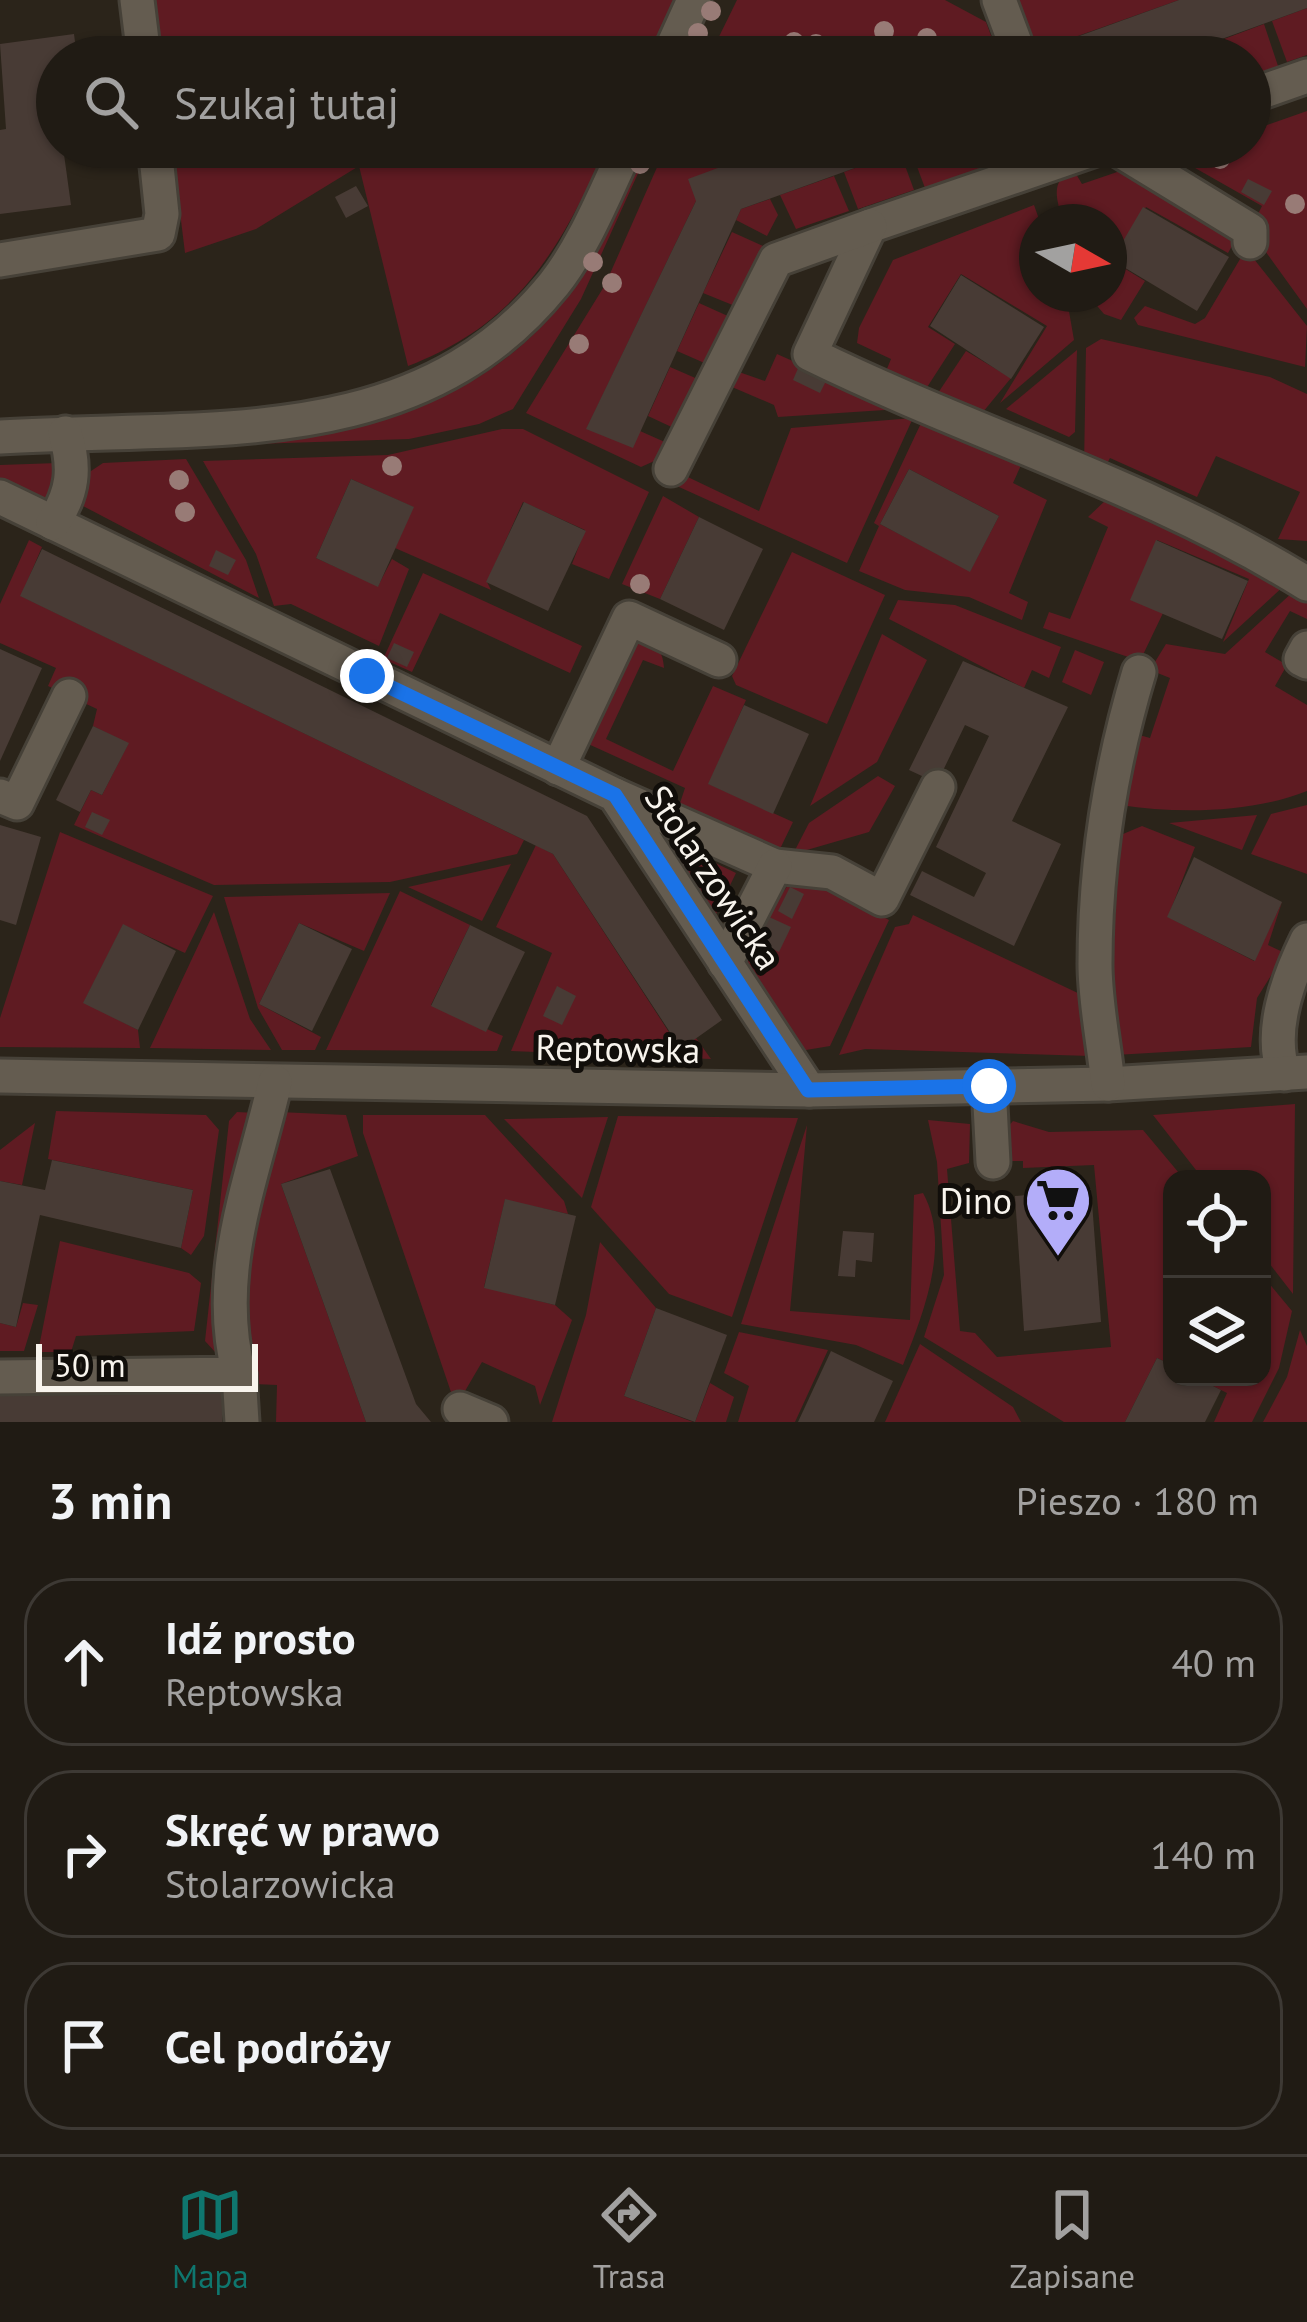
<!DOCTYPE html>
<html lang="pl">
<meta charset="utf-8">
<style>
body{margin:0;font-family:"PT Sans",sans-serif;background:#28241d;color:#f1f3f6}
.controls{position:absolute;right:36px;bottom:36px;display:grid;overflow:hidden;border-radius:24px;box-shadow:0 3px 9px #0004}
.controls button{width:108px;height:108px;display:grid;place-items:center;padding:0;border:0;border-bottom:3px solid #3d3934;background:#201b14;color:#f1f3f6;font:60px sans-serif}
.compass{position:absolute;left:1019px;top:204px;width:108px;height:108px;border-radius:50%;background:#201b14;box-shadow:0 3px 9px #0004;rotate:99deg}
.scale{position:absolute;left:36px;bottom:30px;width:222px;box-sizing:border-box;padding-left:12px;border:6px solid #f8f4ed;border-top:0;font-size:33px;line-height:42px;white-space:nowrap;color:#f8f4ed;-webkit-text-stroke:9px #110e0a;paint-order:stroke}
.stop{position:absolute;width:36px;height:36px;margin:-27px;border:9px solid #1a73e8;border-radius:50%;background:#fff}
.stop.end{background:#1a73e8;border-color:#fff;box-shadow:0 3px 12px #0008}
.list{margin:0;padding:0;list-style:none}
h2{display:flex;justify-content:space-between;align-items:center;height:156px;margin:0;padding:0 48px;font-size:51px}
h2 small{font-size:39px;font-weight:400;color:#a2a1a0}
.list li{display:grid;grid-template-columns:78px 1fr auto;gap:36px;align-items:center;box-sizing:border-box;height:168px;margin:0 24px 24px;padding:0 24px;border:3px solid #3d3934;border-radius:48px}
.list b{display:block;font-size:45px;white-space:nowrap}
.list p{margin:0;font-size:39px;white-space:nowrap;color:#a2a1a0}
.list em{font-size:39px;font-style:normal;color:#a2a1a0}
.icon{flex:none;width:66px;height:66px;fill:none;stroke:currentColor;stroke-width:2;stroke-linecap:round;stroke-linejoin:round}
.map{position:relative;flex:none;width:1307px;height:1422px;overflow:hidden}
.search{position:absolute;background:#201b14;box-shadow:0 3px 9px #0004;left:36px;right:36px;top:36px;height:132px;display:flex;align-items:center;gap:30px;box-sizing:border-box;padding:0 42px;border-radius:66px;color:#a2a1a0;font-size:45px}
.sheet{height:732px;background:#201b14}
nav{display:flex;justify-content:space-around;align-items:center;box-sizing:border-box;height:168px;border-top:3px solid #3d3934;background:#201b14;font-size:33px;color:#a2a1a0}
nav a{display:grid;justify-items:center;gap:6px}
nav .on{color:#0f766e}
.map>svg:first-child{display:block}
.green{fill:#5f1b22;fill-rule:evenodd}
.building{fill:#483b35}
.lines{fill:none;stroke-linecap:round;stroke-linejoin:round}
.minor-casing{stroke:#464138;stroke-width:39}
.minor{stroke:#645c50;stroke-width:33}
.tree{fill:#987b76}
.route{stroke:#1a73e8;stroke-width:15}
.labels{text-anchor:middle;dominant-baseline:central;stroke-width:10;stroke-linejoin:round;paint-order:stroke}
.street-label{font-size:36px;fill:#f8f4ed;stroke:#110e0a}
.poi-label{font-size:36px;fill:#f8f4ed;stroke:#110e0a;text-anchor:end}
</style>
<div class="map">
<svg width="1307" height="1422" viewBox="0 0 1307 1422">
<rect width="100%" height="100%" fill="#2b241a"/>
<g class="green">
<polygon points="154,0 675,0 649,57 161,57"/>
<polygon points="737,0 945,0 986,22 999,57 709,57"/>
<polygon points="1010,0 1179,0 1030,53"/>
<polygon points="1307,8 1307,55 1287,62 1272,21"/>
<polygon points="1264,24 1278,66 1250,76 1250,57 1212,57 1208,45"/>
<polygon points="1307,111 1307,309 1250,230 1262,206 1174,156 1201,147 1250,147 1250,131"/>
<path d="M172,147H607C559,250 519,323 408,366L359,166L256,229L185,253Z"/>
<path d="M642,147H650L581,299L513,409L479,424L409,439L191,446C334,431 475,422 568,294C599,251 620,195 642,147Z"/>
<polygon points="666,147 775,147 696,201 587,428 640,431 667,443 661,458 641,467 526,413 605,285"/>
<polygon points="973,147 981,168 925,188 910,148"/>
<polygon points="900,152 914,190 858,209 844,172"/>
<path d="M1073,169L1082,184L1123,170L1238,235L1228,253L1146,207L1114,262L1145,281L1121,320L1104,314L1087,294H1109V222H1063C1057,199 1049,182 1073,169Z"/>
<polygon points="834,176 849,211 796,229 780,195"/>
<polygon points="770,199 778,215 767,236 736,220 741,209"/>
<polygon points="1034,205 1040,222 1037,294 1066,294 1074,340 1000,403 1047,326 961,274 928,327 955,344 922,395 884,376 891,359 857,343 859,328 893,260"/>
<polygon points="732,232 763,246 735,306 703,293"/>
<polygon points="1246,249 1307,326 1305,367 1138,325 1134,318 1145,306 1195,324 1205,318"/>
<polygon points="699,303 730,317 709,365 677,351"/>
<polygon points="1101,339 1270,377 1307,394 1307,541 1278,539 1300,492 1216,456 1197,497 1110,458 1102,473 1084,467 1086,348"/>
<polygon points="1077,350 1075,432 1069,437 1006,409"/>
<polygon points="966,351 1011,378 978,418 934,399"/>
<polygon points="777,354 900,409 778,417 774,405 732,387 739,372 765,381"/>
<polygon points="670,367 700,380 678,430 648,416"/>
<polygon points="913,418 847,563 668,482 671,469 759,511 791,428"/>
<path d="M923,419L1022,463L1013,483L1047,500L1009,593L1028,602L1022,620L969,597L905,590L859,571L879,526L874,523ZM909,469L999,516L970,571L880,524Z"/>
<polygon points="502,429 523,429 649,492 609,579 572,564 585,530 523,502 487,582 491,590 395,548 413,507 351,479 316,558 378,586 392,559 409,569 379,646 291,604 274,606 256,554 203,461 388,455"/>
<polygon points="186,459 246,560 259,598 83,506 82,477 103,463"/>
<polygon points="58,463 49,504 0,486 0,465"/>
<polygon points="663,496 699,517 660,599 622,584"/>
<polygon points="1107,499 1286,584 1223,642 1249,579 1157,540 1163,613 1140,661 1043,628 1049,612 1070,619 1108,527 1088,517"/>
<polygon points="29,540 42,547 21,596 524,840 517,854 390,882 214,885 74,825 91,790 102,795 128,744 93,726 97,709 48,686 56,668 0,643 0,604"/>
<polygon points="792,552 885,595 827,724 736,685 732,676"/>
<polygon points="423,573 582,646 570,673 440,613 412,672 383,659"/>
<path d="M1294,591L1307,600V619L1290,611L1265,652L1287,665L1275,686L1307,705V791C1252,813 1179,814 1120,805L1132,733L1150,738L1170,678L1150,670L1166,644L1225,654Z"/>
<polygon points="898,600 955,605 1061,647 1049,678 1032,670 1024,688 889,619"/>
<polygon points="882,634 927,660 877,762 810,806"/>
<path d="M636,639C654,644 663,648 664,668L643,660L606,739L673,771L713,686L746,700L709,784L793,822L779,851L677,812L685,788L586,743Z"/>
<polygon points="1075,650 1104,662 1091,695 1062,682"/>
<polygon points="878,776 895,786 869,832 793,854 809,823"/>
<polygon points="1307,805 1307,874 1251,854 1271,814"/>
<polygon points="1257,815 1242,850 1169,823"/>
<polygon points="1142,826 1195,847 1168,917 1254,961 1282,902 1268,945 1285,953 1257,998 1251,1047 1115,1055 1103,950 1116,837"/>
<polygon points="60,832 213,896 185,953 123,925 84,1002 138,1030 140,1048 0,1047 0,1018"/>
<polygon points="676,844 736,873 716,914 670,849"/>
<polygon points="536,845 553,854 680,1049 696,1038 711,1059 511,1051 552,953 496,927"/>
<polygon points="511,864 482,921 408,887"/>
<polygon points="810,879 889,920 830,1046 800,1051 748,973 745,960 755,940 790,928 767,916 790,882"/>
<polygon points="400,891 470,925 431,1005 503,1036 497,1051 326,1050"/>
<polygon points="390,893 364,951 299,923 259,1004 321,1037 315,1050 282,1050 258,1008 224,897"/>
<polygon points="214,912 250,1019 271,1050 150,1048"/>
<polygon points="913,915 1082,995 1091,1056 865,1049 839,1055 895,927 909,924"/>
<polygon points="1295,1104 1293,1294 1262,1254 1262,1179 1203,1179 1153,1115"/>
<polygon points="56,1111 206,1115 219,1130 204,1236 191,1255 181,1248 193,1190 48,1159"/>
<polygon points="237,1112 257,1113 224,1343 216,1353 205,1341 229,1121"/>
<polygon points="279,1112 346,1115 358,1156 281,1184 366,1422 276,1422 277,1385 254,1384 241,1291"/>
<polygon points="363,1115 485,1115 564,1201 568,1214 505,1200 484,1287 555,1305 572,1320 540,1405 535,1386 482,1362 458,1403 452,1395 363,1133"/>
<polygon points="618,1116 798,1118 732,1317 669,1294 591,1207"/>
<polygon points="608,1117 582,1198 504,1119"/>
<polygon points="928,1120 970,1124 969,1163 947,1169 960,1331 975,1333 997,1357 1111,1347 1094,1165 1023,1168 1023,1161 1011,1161 1006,1129 1013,1121 1049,1132 1143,1130 1184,1179 1172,1179 1172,1365 1157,1358 1125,1422 1064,1422 924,1337 944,1275 937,1162"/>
<polygon points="35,1123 22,1185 0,1181 0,1150"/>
<path d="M807,1125L790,1311L910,1320L914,1195L923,1193C952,1245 922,1316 903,1365L856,1345L741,1324Z"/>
<polygon points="60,1241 189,1273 201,1283 194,1331 76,1336 71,1352 38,1352"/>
<polygon points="600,1242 656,1308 624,1396 693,1422 552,1422 586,1315"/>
<polygon points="1262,1275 1292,1311 1279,1368 1252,1422 1214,1422 1227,1393 1195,1377 1262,1377"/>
<polygon points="23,1303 38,1305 24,1351 0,1351 0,1323 16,1327"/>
<polygon points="1300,1330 1307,1346 1307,1422 1263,1422 1287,1377"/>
<polygon points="739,1332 828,1350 795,1422 738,1422 749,1386 724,1373"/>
<polygon points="920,1344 1013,1407 1021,1422 885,1422"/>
<polygon points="710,1383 734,1397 726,1422 695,1422"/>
</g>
<g class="building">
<polygon points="1179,0 1307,0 1307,8 1172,57 1021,57"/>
<polygon points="74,34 77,57 57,57 57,147 63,147 71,205 0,214 0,130 6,129 0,44"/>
<polygon points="775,147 913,147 741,209 633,448 586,429 696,201 688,179"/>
<polygon points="1248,179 1272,191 1264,205 1241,192"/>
<polygon points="356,186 368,206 346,218 335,197"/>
<polygon points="1143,207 1229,257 1197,311 1112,260"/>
<polygon points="961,275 1044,327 1011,379 930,326"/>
<polygon points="799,366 827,379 820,393 793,380"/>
<polygon points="909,469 999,516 970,572 880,524"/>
<polygon points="351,479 414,507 378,587 316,558"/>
<polygon points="524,502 586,531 548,611 486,582"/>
<polygon points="699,517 763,549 724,630 660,599"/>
<polygon points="1156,540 1248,581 1222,639 1130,600"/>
<polygon points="42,549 587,816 722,1020 681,1049 553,854 20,596"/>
<polygon points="216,550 236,560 228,575 209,566"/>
<polygon points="394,643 414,652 407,667 387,658"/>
<polygon points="0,649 42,668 0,761"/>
<polygon points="963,661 1068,707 1012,821 1061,844 1014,946 910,895 922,871 974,897 986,873 936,847 989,736 965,725 937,783 909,770"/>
<polygon points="744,705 809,734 773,814 708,784"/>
<polygon points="93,726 129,743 102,795 91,790 80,812 56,800"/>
<polygon points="92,812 110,820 102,835 85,827"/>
<polygon points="0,825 41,837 16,925 0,920"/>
<polygon points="1194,857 1282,902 1255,961 1167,917"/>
<polygon points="790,887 804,894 792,919 778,911"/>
<polygon points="767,916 791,927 779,952 755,940"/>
<polygon points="299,923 352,949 312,1031 259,1004"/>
<polygon points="123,924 176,951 138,1030 83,1003"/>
<polygon points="470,925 525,952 486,1032 431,1006"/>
<polygon points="557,986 576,996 562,1025 543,1016"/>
<polygon points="52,1160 193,1190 181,1248 40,1215 16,1327 0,1323 0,1181 45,1190"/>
<polygon points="330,1169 416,1404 431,1422 366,1422 281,1184"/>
<polygon points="1091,1189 1101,1322 1024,1331 1015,1196"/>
<polygon points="505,1199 576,1216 555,1305 484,1288"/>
<polygon points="843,1231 874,1233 872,1262 856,1260 855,1277 838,1276"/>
<polygon points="656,1308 727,1335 695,1422 624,1396"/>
<polygon points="831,1351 893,1381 874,1422 798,1422"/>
<polygon points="1157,1358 1172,1365 1172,1377 1195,1377 1221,1390 1205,1422 1125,1422"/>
<polygon points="223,1384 222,1422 0,1422 0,1388"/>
</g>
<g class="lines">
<g class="minor-casing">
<g id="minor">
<polyline points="137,0 144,57"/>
<polyline points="999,0 1020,56"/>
<polyline points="668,57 694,0"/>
<polyline points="1250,96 1307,76"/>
<path d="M1101,147L870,226L810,354C973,434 1153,488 1307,584"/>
<polyline points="1114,147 1250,230 1250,242"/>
<polyline points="0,260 158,234 162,214 155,147"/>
<path d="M0,437C198,424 415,456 554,284C585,245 605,192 627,147"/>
<polyline points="671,469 776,260 870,226"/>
<polyline points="0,497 615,795 809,1090"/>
<path d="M53,523C73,493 76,468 65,433"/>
<polyline points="1307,648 1301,659 1307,662"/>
<polyline points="558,768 629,618 719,660"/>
<polyline points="615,795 775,866 832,872 882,899 938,787"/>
<polyline points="0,796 17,803 69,696"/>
<polyline points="725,963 775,866"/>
<path d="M1284,1074C1268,1032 1288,979 1307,940"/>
<polyline points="0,1076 809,1090 1108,1084 1307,1072"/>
<path d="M1108,1084C1104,1044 1095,1003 1095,964C1095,866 1111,765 1139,672"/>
<polyline points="989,1086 993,1162"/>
<polyline points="239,1374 242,1422"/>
<path d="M0,1377L239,1374C212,1272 253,1179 275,1082"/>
<polyline points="460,1409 491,1422"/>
</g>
</g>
<use href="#minor" class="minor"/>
</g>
<g class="tree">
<circle cx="711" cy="11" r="10"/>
<circle cx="884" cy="31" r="10"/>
<circle cx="698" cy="33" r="10"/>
<circle cx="927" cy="38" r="10"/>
<circle cx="794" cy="42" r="10"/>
<circle cx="816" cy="44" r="10"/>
<circle cx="1220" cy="159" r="10"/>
<circle cx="640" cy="164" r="10"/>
<circle cx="1295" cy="204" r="10"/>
<circle cx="593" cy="262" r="10"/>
<circle cx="612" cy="283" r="10"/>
<circle cx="579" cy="344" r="10"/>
<circle cx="392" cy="466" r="10"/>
<circle cx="179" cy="480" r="10"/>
<circle cx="185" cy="512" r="10"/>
<circle cx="640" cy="584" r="10"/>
</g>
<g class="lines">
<polyline class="route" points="367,676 615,795 808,1090 989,1086"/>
</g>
<defs>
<g id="supermarket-pin" transform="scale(3.45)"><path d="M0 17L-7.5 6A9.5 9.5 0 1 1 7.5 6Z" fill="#b3adf9" stroke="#110e0a"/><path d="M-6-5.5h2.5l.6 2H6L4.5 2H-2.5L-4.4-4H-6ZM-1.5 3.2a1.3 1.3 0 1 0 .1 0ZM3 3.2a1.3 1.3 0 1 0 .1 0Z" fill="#111"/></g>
</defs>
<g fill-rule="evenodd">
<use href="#supermarket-pin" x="1058" y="1200"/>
</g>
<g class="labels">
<g class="street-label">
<text transform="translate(714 877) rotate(56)">Stolarzowicka</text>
<text transform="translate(618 1048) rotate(1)">Reptowska</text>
</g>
<g class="poi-label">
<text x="1012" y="1200">Dino</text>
</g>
</g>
</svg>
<div class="controls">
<button><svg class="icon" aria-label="locate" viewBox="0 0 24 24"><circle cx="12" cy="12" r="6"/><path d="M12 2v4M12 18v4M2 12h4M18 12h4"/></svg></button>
<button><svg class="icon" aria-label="layers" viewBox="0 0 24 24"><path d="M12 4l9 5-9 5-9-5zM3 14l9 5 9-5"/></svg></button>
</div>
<svg class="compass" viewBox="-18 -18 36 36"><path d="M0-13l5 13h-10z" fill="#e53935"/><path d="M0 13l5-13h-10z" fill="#a2a1a0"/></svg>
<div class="scale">50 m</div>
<div class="stop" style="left:989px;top:1086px"></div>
<div class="stop end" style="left:367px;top:676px"></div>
<div class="search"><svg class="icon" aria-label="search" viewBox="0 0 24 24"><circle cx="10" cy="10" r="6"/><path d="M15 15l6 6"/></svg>Szukaj tutaj</div>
</div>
<section class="sheet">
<h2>3 min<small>Pieszo · 180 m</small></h2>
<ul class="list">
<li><svg class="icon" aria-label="ahead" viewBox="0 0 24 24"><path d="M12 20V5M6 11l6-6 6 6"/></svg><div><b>Idź prosto</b><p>Reptowska</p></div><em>40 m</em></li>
<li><svg class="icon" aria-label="right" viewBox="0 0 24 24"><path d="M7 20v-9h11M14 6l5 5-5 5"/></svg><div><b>Skręć w prawo</b><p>Stolarzowicka</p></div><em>140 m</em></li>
<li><svg class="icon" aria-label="arrive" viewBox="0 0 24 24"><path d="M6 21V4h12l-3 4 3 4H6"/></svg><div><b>Cel podróży</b></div></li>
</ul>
</section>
<nav>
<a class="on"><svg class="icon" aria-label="map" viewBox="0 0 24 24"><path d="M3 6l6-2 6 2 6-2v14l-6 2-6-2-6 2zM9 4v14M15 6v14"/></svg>Mapa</a>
<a><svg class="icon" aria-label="directions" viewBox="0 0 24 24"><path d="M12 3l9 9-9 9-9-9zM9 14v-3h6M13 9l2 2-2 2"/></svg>Trasa</a>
<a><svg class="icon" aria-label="saved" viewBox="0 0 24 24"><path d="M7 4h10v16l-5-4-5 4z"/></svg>Zapisane</a>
</nav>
